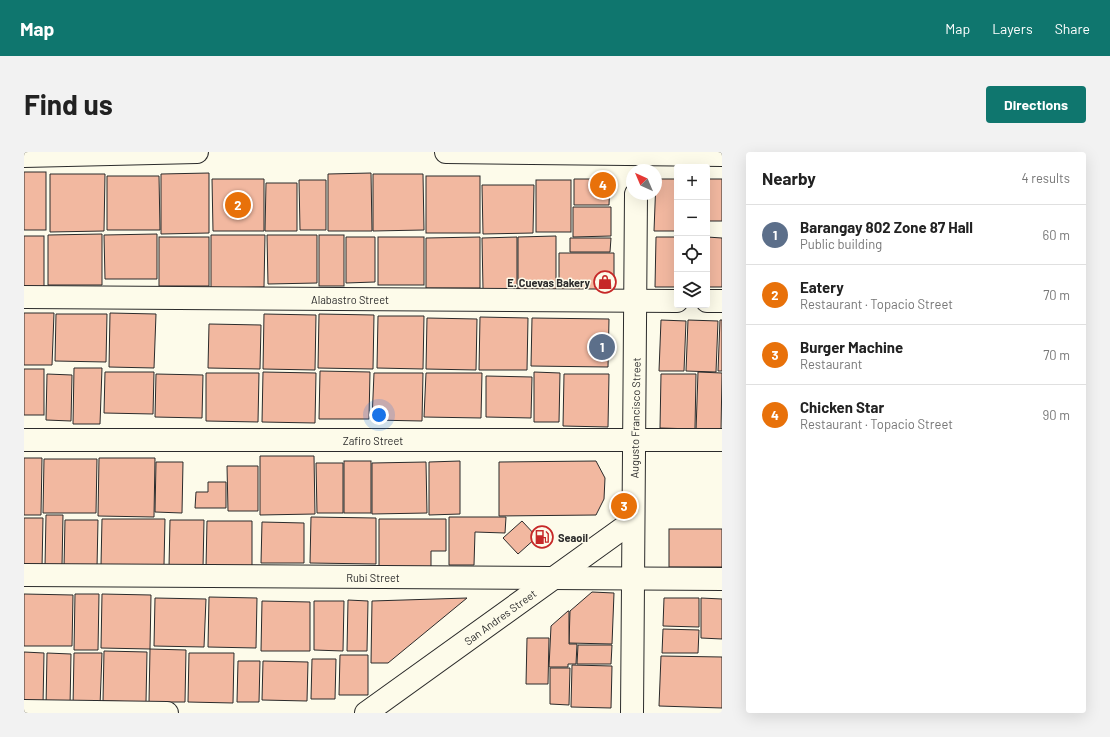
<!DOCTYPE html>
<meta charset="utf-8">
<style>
body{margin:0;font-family:Barlow,sans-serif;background:#f2f2f2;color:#222}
.controls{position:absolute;right:12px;top:12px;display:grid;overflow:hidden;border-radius:4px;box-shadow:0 4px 16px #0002}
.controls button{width:36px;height:36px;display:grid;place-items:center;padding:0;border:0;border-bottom:1px solid #e0e0e0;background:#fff;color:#222;font:20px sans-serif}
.compass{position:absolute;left:602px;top:12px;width:36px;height:36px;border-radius:50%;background:#fff;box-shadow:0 4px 16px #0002;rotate:316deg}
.you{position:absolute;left:355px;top:263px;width:14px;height:14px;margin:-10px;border:3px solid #fff;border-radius:50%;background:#1a73e8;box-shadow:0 0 0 6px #1a73e833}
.badge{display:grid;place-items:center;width:26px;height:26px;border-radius:50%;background:#0f766e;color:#fff;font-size:13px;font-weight:700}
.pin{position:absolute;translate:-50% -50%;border:2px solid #fff;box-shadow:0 1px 4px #0006}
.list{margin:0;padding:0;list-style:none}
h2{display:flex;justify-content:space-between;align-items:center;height:52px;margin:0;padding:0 16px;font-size:17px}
h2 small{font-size:13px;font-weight:400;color:#767676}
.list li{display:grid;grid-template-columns:26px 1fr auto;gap:12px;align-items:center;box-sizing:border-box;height:60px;padding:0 16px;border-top:1px solid #e0e0e0}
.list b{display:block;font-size:15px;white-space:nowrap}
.list p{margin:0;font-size:13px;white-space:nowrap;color:#767676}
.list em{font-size:13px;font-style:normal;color:#767676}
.icon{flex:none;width:22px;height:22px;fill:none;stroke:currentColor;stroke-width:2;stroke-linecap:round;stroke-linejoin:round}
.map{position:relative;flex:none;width:698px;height:561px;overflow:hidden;border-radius:4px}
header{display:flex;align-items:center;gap:24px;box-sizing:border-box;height:56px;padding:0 20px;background:#0f766e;color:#fff}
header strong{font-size:19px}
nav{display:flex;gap:22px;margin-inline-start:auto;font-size:14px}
.intro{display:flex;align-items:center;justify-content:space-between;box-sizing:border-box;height:96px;padding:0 24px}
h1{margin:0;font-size:28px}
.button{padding:10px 18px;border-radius:4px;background:#0f766e;color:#fff;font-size:14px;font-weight:700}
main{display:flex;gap:24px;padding:0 24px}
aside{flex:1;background:#fff;border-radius:4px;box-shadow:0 4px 16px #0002}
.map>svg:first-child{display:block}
.building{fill:#f2b8a0;stroke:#2b2b2b}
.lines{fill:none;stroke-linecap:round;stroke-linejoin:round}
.minor-casing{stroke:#2b2b2b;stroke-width:24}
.minor{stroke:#fdfbea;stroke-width:22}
.labels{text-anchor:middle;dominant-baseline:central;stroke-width:3;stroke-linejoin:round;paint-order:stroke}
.poi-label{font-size:11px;font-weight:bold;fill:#2b2b2b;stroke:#fdfbea;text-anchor:end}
.street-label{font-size:11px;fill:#2b2b2b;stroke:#fdfbea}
</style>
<header>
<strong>Map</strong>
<nav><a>Map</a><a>Layers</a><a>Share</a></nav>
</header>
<div class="intro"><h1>Find us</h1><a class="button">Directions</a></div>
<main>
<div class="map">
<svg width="698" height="561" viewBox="0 0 698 561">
<rect width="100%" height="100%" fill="#fdfbea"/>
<g class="building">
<rect x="0" y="20" width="22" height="58"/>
<polygon points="185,21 185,81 137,82 137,22"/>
<polygon points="347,21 348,79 304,79 304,22"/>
<polygon points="26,22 81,22 80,79 26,80"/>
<polygon points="349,22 399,22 400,78 349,79"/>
<polygon points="83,24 135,24 136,78 83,78"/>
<rect x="402" y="24" width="54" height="57"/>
<polygon points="188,27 240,27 240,79 189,79"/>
<polygon points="550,27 586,27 585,53 550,53"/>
<polygon points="632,27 653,27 653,79 630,79"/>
<rect x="683" y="27" width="15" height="42"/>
<polygon points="275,28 302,28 302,78 276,78"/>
<rect x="512" y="28" width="35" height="52"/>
<polygon points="242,31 273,31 273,79 241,79"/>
<polygon points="458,33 510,33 509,81 459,82"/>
<polygon points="549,55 587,55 587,84 549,85"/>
<polygon points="78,82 78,133 24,133 24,83"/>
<polygon points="133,82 133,127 81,127 80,83"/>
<polygon points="187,83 241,83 240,135 187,136"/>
<polygon points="243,83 293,83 293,131 244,132"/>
<rect x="295" y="83" width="25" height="51"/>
<rect x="0" y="84" width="20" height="53"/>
<polygon points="532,84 532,140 494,140 494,85"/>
<rect x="135" y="85" width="50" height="49"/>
<polygon points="322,85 351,85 351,130 322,131"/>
<rect x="354" y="85" width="46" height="48"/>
<polygon points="456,85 456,136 402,136 402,86"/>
<polygon points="493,85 493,137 459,137 458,86"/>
<polygon points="632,85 653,85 653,135 631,135"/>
<polygon points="683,85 698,86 698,135 683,135"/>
<polygon points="546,86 587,86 586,100 546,100"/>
<polygon points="535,101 590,101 590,141 535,142"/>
<polygon points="0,161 30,161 28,213 0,213"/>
<polygon points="86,161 132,162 130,216 85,215"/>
<polygon points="32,162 83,162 82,210 31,209"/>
<polygon points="240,162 292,163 291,218 239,217"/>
<polygon points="295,162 350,163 349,217 294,216"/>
<polygon points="354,164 400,164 399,217 353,216"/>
<polygon points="456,165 504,166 503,218 455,218"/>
<polygon points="403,166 453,167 452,218 402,217"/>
<polygon points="508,166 585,167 584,215 507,214"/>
<polygon points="637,168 662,169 660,219 635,219"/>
<polygon points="664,168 694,169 692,220 662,219"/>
<polygon points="696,168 698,168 698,219 694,219"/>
<polygon points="185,172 237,173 236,217 184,216"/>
<polygon points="50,216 78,216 76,272 49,272"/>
<rect x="0" y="217" width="20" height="46"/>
<polygon points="296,219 346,220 345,267 295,267"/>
<polygon points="81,220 130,220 129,262 80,261"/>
<polygon points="239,220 292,221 291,271 238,270"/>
<polygon points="510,220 536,221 535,270 510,270"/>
<polygon points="674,220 698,221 697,279 672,279"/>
<polygon points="182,221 235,221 234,270 182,269"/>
<polygon points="350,221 399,221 398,269 348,268"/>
<polygon points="402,221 458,221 457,266 400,265"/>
<polygon points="23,222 48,223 47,269 22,268"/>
<polygon points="132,222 179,223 178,266 131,265"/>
<polygon points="540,222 585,222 584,275 539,274"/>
<polygon points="637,222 672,222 671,277 636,276"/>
<polygon points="462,224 508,225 507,266 462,265"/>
<polygon points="236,304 290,304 291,362 236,363"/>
<polygon points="0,306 18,306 17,363 0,363"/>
<polygon points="75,306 131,306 130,365 74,364"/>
<polygon points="20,307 73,307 72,361 19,361"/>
<rect x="320" y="309" width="27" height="52"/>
<polygon points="436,309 436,362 405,363 405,310"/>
<polygon points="572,309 581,326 580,347 572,363 475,364 475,310"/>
<polygon points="132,310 159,310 158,361 131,360"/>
<polygon points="402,310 403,361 348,362 348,311"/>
<polygon points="292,311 319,311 319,361 293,361"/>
<polygon points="203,314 234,314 234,359 204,359"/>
<polygon points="184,330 202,330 202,356 171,356 172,340 184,340"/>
<polygon points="22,363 39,363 38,414 21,414"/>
<polygon points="287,365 352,366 352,412 286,411"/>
<polygon points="425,365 482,365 481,381 451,380 450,413 425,413"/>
<polygon points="0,366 19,366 18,416 0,416"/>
<polygon points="78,367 141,367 140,413 77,413"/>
<polygon points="355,367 422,367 422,399 407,399 407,416 355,416"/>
<polygon points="41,368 74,368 73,416 40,415"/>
<polygon points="146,368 180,368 179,416 145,415"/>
<polygon points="183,369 228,369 228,415 182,415"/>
<polygon points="498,369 513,385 494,402 479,386"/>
<polygon points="238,370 280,371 280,411 237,411"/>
<rect x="645" y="377" width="53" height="38"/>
<polygon points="568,440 590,441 588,492 545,491 546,459"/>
<polygon points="0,442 49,443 48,494 0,494"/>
<polygon points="51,442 75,442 74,498 50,498"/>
<polygon points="78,442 127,443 126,497 77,496"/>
<polygon points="185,445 233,446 232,496 184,495"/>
<polygon points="131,446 182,447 180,495 130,494"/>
<polygon points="443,446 364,511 347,511 348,449"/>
<polygon points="640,446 675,446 675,475 639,474"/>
<polygon points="677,446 698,447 698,487 677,486"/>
<polygon points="324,448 344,449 343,499 323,499"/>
<polygon points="238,449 286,450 286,499 237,499"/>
<polygon points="290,449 320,449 319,499 290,498"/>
<polygon points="544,459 545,459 545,492 553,492 552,512 544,512 544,515 525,515 527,474"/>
<polygon points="639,477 675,478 674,501 638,501"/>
<polygon points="503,486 525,486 524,532 502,532"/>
<polygon points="554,493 588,493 587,512 553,512"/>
<polygon points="126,497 162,498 161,550 125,550"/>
<polygon points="80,499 123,500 122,550 79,549"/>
<polygon points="0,500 20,501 19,553 0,553"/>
<polygon points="23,501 47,502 46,555 22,555"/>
<polygon points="50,501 78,501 76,554 49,554"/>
<polygon points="165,501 210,501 209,551 164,550"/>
<polygon points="316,503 344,503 344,543 315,543"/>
<polygon points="637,504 698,505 698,556 635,554"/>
<polygon points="288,507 312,507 311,547 287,547"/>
<polygon points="214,509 236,509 235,550 213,550"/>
<polygon points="239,509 284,510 283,549 238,548"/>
<polygon points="548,513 588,514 587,556 547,555"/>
<polygon points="526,516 546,516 545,553 526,552"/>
</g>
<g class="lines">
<g class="minor-casing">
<g id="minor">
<polyline points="422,0 698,3"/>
<polyline points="0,4 173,0"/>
<polyline points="0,145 653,149"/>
<polyline points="683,149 698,149"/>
<polyline points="0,288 698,288"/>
<polyline points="0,423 698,427"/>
<polyline points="0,559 143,561"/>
<polyline points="342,561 609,369"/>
<polyline points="608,561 612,42"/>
</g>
</g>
<use href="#minor" class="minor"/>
</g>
<defs>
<g id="shop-ring" transform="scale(1.15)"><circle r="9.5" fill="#fdfbea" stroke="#c62828" stroke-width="1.5"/><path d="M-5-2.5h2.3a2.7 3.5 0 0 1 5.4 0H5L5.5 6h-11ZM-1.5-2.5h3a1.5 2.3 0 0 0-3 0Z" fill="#c62828"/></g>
<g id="fuel-ring" transform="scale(1.15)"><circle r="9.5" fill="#fdfbea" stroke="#c62828" stroke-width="1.5"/><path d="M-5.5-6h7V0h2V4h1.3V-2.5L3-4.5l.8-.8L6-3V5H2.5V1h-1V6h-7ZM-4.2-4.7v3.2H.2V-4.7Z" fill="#c62828"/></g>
</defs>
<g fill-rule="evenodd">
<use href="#shop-ring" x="581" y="130"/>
<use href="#fuel-ring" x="518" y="385"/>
</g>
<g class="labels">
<g class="poi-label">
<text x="566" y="130">E. Cuevas Bakery</text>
<text x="534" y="385" text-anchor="start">Seaoil</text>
</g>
<g class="street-label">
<text x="326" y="147">Alabastro Street</text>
<text transform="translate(611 266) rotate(-89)">Augusto Francisco Street</text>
<text x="349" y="288">Zafiro Street</text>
<text x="349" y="425">Rubi Street</text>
<text transform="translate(476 465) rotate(-36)">San Andres Street</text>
</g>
</g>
</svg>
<div class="controls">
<button>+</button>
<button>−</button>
<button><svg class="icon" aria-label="locate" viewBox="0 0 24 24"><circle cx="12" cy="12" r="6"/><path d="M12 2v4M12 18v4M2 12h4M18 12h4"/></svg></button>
<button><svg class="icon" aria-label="layers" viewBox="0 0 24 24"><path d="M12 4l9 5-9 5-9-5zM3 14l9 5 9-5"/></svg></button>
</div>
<svg class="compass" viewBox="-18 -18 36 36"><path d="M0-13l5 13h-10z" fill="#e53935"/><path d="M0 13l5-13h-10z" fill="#767676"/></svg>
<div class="you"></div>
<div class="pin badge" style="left:578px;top:195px;background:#5c6f8a">1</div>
<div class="pin badge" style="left:214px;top:53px;background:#e8710a">2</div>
<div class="pin badge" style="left:600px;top:354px;background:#e8710a">3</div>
<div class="pin badge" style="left:579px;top:33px;background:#e8710a">4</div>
</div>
<aside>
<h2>Nearby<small>4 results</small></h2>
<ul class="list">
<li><span class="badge" style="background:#5c6f8a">1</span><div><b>Barangay 802 Zone 87 Hall</b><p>Public building</p></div><em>60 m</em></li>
<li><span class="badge" style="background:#e8710a">2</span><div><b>Eatery</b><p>Restaurant · Topacio Street</p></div><em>70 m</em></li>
<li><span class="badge" style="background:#e8710a">3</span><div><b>Burger Machine</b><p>Restaurant</p></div><em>70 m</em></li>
<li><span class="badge" style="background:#e8710a">4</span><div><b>Chicken Star</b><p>Restaurant · Topacio Street</p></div><em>90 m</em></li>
</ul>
</aside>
</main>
